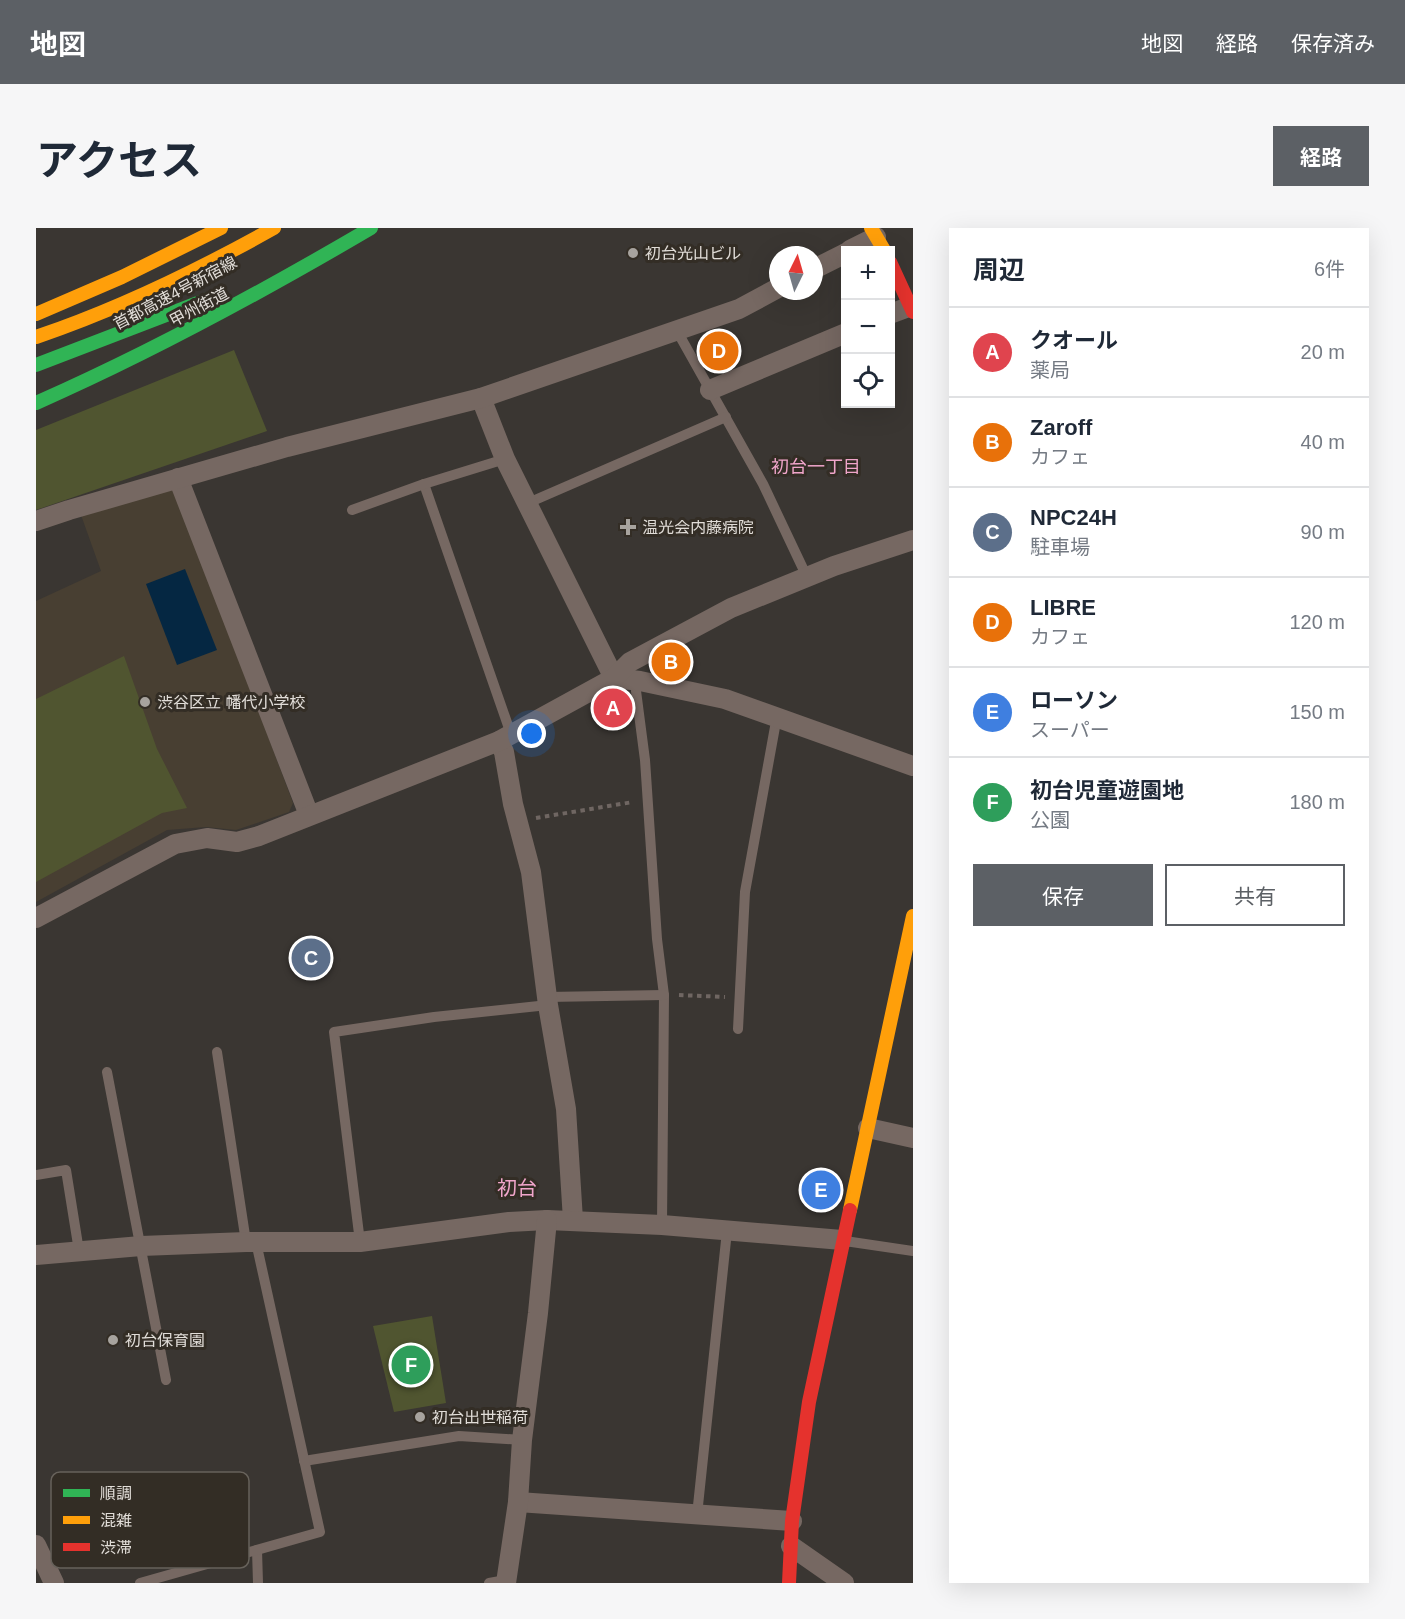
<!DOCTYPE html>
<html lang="ja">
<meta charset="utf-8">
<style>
body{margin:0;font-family:Helvetica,"Noto Sans JP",sans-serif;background:#f6f6f7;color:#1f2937}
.controls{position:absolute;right:18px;top:18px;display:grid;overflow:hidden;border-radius:0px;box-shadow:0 6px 24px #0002}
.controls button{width:54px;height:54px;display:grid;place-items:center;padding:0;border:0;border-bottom:2px solid #e0e1e3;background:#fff;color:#1f2937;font:30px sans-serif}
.compass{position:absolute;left:733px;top:18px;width:54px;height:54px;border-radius:50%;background:#fff;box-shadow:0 6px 24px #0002;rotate:5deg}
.you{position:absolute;left:496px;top:506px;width:21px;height:21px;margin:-15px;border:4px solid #fff;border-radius:50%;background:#1a73e8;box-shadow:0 0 0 9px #1a73e833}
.badge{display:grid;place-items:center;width:39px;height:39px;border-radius:50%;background:#5c6065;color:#fff;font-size:20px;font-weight:700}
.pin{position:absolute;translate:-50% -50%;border:3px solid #fff;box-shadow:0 2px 6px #0006}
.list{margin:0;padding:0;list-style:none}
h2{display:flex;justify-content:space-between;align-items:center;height:78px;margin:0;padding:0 24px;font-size:26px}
h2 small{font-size:20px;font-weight:400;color:#747a83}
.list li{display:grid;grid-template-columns:39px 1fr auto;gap:18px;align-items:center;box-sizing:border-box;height:90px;padding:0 24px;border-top:2px solid #e0e1e3}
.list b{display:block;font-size:22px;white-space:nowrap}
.list p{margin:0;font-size:20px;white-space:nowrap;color:#747a83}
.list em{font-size:20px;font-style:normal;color:#747a83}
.actions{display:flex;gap:12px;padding:18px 24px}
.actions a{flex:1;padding:14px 0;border:2px solid #5c6065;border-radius:0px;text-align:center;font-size:21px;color:#5c6065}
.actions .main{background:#5c6065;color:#fff}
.icon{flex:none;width:33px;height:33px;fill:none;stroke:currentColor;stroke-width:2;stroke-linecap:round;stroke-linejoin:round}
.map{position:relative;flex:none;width:877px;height:1355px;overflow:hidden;border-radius:0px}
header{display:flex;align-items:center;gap:36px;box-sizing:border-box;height:84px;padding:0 30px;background:#5c6065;color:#fff}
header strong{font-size:28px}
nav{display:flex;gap:33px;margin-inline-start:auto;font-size:21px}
.intro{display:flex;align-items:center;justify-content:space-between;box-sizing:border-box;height:144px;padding:0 36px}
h1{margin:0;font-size:42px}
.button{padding:15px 27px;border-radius:0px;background:#5c6065;color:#fff;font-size:21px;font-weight:700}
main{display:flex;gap:36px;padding:0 36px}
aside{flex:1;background:#fff;border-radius:0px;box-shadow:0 6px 24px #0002}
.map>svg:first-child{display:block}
.built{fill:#483f32}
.green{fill:#505530}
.water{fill:#052742}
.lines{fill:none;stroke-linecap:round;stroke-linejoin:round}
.path{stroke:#6f6662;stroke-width:4;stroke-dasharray:4.5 4.5;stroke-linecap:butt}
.lane{stroke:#766862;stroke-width:10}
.street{stroke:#766862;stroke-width:20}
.fast{stroke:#30b455;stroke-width:14}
.slow{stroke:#ff9f0a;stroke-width:14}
.jam{stroke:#e5322d;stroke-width:14}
.poi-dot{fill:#a7a39e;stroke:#332d25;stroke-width:2}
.labels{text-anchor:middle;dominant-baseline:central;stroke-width:6;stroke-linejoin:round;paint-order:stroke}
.poi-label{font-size:16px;fill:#e1ddd8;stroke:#332d25;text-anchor:start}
.street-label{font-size:16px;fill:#e1ddd8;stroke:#332d25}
.neighbourhood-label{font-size:18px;fill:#f0a5ca;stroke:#332d25}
.quarter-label{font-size:20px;fill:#f0a5ca;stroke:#332d25}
.key{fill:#332d25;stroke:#67625b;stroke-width:1.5}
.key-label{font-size:16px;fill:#e1ddd8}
</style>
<header>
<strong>地図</strong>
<nav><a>地図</a><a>経路</a><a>保存済み</a></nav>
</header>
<div class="intro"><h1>アクセス</h1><a class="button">経路</a></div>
<main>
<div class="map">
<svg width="877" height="1355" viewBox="0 0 877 1355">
<rect width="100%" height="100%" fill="#3a3632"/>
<polygon class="built" points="139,260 257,575 253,584 200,602 170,599 131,602 0,674 0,373 65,343 45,287"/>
<g class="green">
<polygon points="198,122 231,203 0,282 0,202"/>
<polygon points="88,428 121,521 151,580 126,585 0,654 0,471"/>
<polygon points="396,1088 410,1175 358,1184 337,1098"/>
</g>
<polygon class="water" points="149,341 181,422 141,437 110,356"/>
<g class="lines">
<g class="path">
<polyline points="500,590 597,574"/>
<polyline points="643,767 689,769"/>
</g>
<g class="lane">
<polyline points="641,103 727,256 771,349"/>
<polyline points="388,256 475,506"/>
<polyline points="492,275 690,189"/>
<polyline points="316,282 388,256 469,231"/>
<polyline points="604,453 600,463 609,532 621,711 628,767 626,997"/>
<polyline points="511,769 628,767"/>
<polyline points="702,801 709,664 741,488"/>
<polyline points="181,824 210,1014"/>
<polyline points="71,844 130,1152"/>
<polyline points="0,947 30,942 43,1023"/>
<polyline points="809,1013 877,1023"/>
<polyline points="324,1014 298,804 398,789 512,777"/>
<polyline points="268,1233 423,1208 486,1212"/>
<polyline points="661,1287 691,1003"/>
<polyline points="221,1322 222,1355"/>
<polyline points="104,1355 284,1304 220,1014"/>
<polyline points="453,1355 470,1352"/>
</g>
<g class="street">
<polyline points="814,22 840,9"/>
<polyline points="778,41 810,25"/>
<polyline points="854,86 875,78"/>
<polyline points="674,162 810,105"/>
<polyline points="445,170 469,231 578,450"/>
<polyline points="142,250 273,587"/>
<polyline points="0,293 33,282 251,219 445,170 703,81 742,60"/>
<polyline points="578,450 604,453 689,471 877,538"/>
<polyline points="463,513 468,524 477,576 495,644 512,777 530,881 537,992"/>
<polyline points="0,690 139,616 171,610 201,614 223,608 463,513 578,450 594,434 695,380 798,338 877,312"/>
<polyline points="832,900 877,910"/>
<polyline points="0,1027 105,1018 210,1014 324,1014 473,994 511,992 626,997 806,1012"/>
<polyline points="482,1274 756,1293"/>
<polyline points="0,1317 18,1355"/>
<polyline points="755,1318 808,1355"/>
<polyline points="470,1355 482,1274 486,1212 502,1085 511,992"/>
</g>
<g class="fast">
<polyline points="0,137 185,66"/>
<path d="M0,175C116,124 226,64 335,0"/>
</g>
<g class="slow">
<polyline points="835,0 848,22"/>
<polyline points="0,86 86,49 185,0"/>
<path d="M0,109C83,81 161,43 238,0"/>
<polyline points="814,982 877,688"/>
</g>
<g class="jam">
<polyline points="854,34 877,84"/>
<polyline points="753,1355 756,1293 773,1174 814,982"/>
</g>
</g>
<g class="poi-dot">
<circle cx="597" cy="25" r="6"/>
<path d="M589 290h6v6h6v6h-6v6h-6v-6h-6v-6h6z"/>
<circle cx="109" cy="474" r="6"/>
<circle cx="77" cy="1112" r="6"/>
<circle cx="384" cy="1189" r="6"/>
</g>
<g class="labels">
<g class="poi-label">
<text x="609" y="25">初台光山ビル</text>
<text x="606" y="299">温光会内藤病院</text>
<text x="121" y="474">渋谷区立 幡代小学校</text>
<text x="89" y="1112">初台保育園</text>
<text x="396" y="1189">初台出世稲荷</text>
</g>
<g class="street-label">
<text transform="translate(139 65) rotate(-28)">首都高速4号新宿線</text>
<text transform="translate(163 79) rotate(-28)">甲州街道</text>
</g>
<g class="neighbourhood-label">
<text x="780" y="239">初台一丁目</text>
</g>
<g class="quarter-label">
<text x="481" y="960">初台</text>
</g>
</g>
<rect x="15" y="1244" width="198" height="96" rx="9" class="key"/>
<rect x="27" y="1261" width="27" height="8" fill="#30b455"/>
<rect x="27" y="1288" width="27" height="8" fill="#ff9f0a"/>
<rect x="27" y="1315" width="27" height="8" fill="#e5322d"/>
<g class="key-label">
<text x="64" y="1271">順調</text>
<text x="64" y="1298">混雑</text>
<text x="64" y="1325">渋滞</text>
</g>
</svg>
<div class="controls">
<button>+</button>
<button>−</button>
<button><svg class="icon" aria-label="locate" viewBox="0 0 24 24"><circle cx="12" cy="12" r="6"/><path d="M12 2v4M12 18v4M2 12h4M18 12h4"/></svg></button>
</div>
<svg class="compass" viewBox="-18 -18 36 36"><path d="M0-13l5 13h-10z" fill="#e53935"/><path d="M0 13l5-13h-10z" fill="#747a83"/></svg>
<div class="you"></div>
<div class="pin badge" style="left:577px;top:480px;background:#e0444e">A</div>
<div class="pin badge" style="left:635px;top:434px;background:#e8710a">B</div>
<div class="pin badge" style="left:275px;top:730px;background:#5c6f8a">C</div>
<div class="pin badge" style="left:683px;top:123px;background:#e8710a">D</div>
<div class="pin badge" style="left:785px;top:962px;background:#3f7fe0">E</div>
<div class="pin badge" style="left:375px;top:1137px;background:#2e9e5b">F</div>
</div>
<aside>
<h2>周辺<small>6件</small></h2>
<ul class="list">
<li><span class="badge" style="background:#e0444e">A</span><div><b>クオール</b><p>薬局</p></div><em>20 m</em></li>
<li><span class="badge" style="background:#e8710a">B</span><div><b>Zaroff</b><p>カフェ</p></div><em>40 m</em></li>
<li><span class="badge" style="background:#5c6f8a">C</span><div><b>NPC24H</b><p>駐車場</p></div><em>90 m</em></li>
<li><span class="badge" style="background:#e8710a">D</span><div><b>LIBRE</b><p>カフェ</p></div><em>120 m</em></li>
<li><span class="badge" style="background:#3f7fe0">E</span><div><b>ローソン</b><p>スーパー</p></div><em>150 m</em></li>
<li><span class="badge" style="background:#2e9e5b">F</span><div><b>初台児童遊園地</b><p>公園</p></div><em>180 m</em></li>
</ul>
<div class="actions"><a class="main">保存</a><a>共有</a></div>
</aside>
</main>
